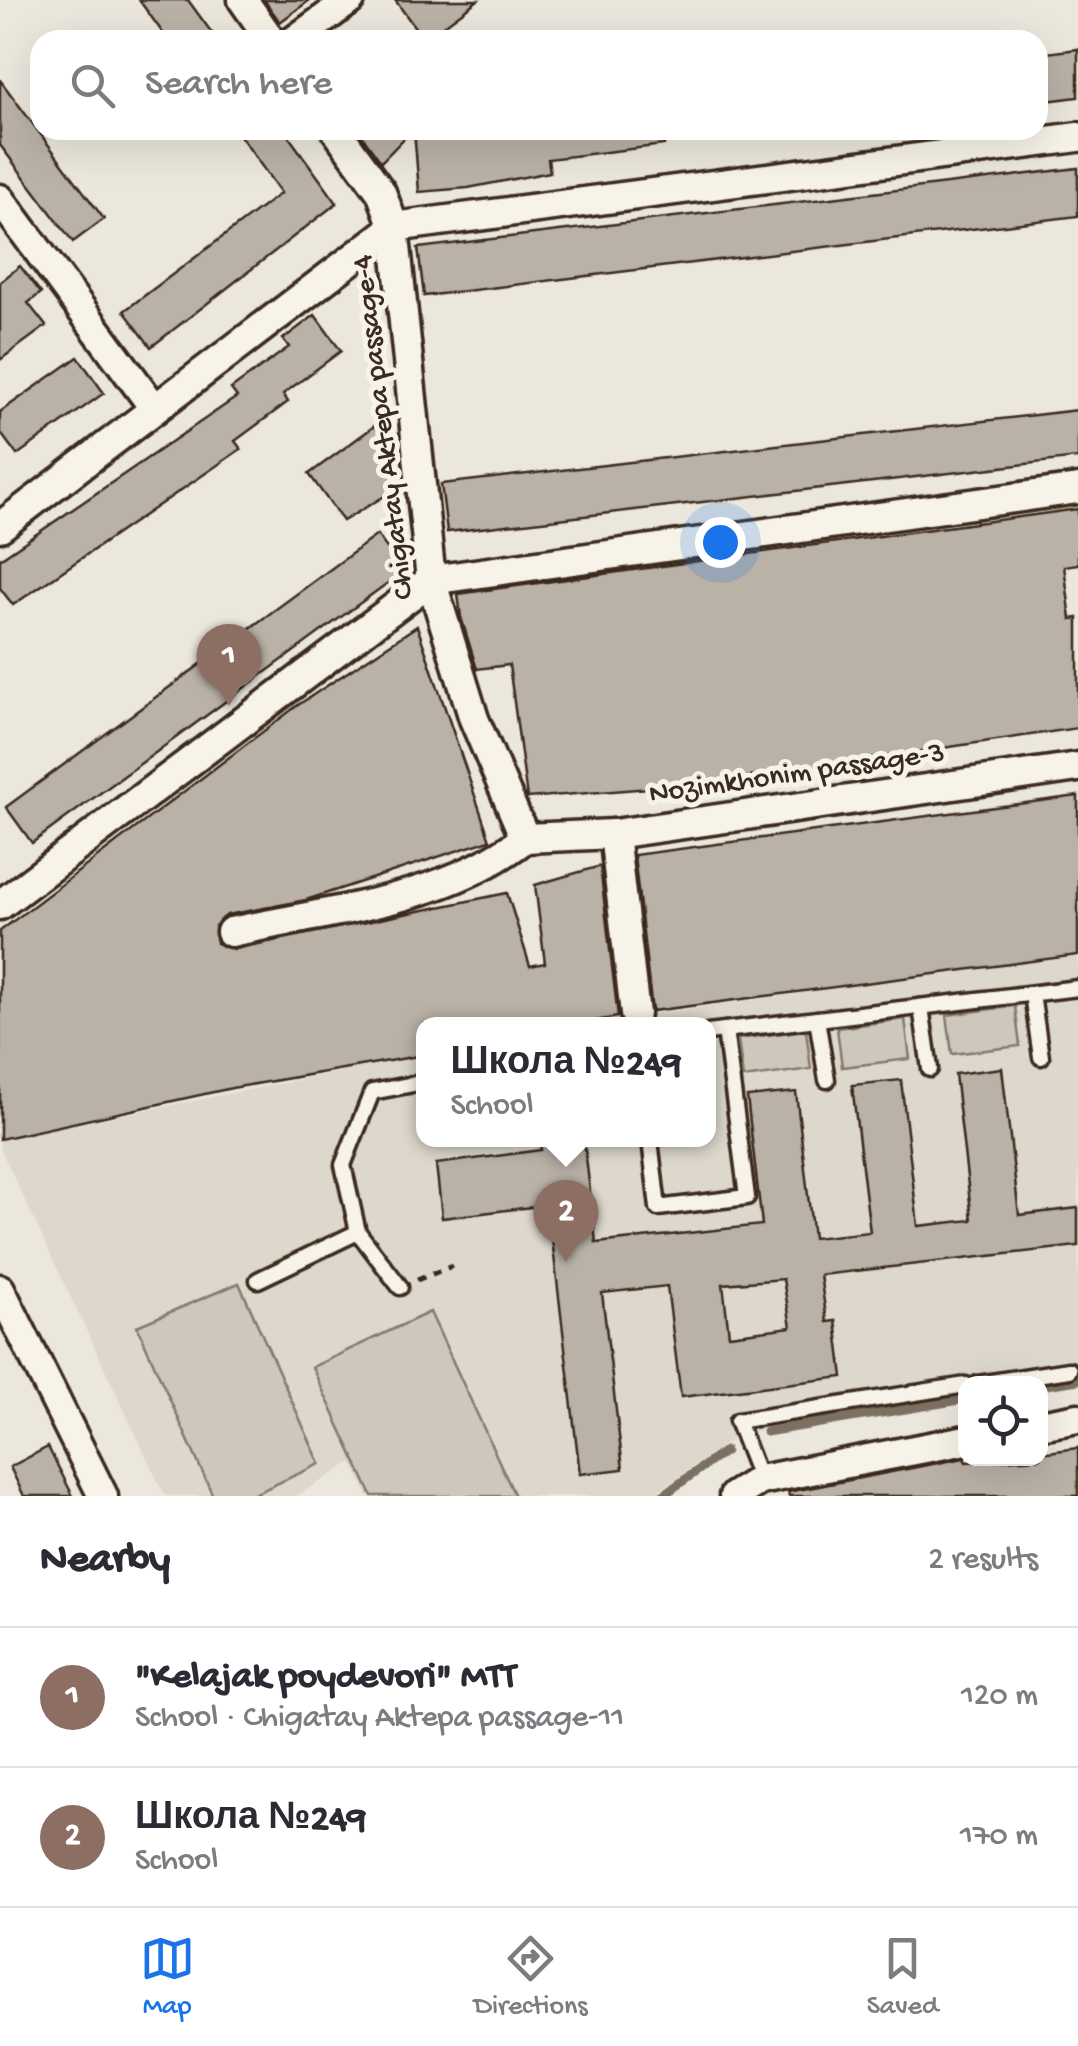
<!DOCTYPE html>
<meta charset="utf-8">
<style>
body{margin:0;font-family:"Gochi Hand",sans-serif;background:#f7f7f7;color:#2b2b33}
.controls{position:absolute;right:30px;bottom:30px;display:grid;overflow:hidden;border-radius:20px;box-shadow:0 10px 40px #0002}
.controls button{width:90px;height:90px;display:grid;place-items:center;padding:0;border:0;border-bottom:2px solid #e1e1e2;background:#fff;color:#2b2b33;font:50px sans-serif}
.you{position:absolute;left:720px;top:542px;width:35px;height:35px;margin:-25px;border:8px solid #fff;border-radius:50%;background:#1a73e8;box-shadow:0 0 0 15px #1a73e833}
.badge{display:grid;place-items:center;width:65px;height:65px;border-radius:50%;background:#1a73e8;color:#fff;font-size:32px;font-weight:700}
.pin{position:absolute;translate:-50% -82px;filter:drop-shadow(0 2px 5px #0008)}
.pin::after{content:'';position:absolute;top:52px;width:35px;height:30px;background:inherit;clip-path:polygon(0 0,100% 0,50% 100%)}
.popup{position:absolute;left:416px;top:1017px;width:300px;height:130px;box-sizing:border-box;display:grid;place-content:center;border-radius:20px;background:#fff;filter:drop-shadow(0 2px 8px #0005);font-size:32px;white-space:nowrap;color:#7c7c81}
.popup b{font-size:38px;color:#2b2b33}
.popup::after{content:'';position:absolute;left:50%;top:100%;margin-left:-20px;border:20px solid transparent;border-top-color:#fff}
.list{margin:0;padding:0;list-style:none}
h2{display:flex;justify-content:space-between;align-items:center;height:130px;margin:0;padding:0 40px;font-size:42px}
h2 small{font-size:32px;font-weight:400;color:#7c7c81}
.list li{display:grid;grid-template-columns:65px 1fr auto;gap:30px;align-items:center;box-sizing:border-box;height:140px;padding:0 40px;border-top:2px solid #e1e1e2}
.list b{display:block;font-size:38px;white-space:nowrap}
.list p{margin:0;font-size:32px;white-space:nowrap;color:#7c7c81}
.list em{font-size:32px;font-style:normal;color:#7c7c81}
.icon{flex:none;width:55px;height:55px;fill:none;stroke:currentColor;stroke-width:2;stroke-linecap:round;stroke-linejoin:round}
.map{position:relative;flex:none;width:1078px;height:1496px;overflow:hidden}
.search{position:absolute;background:#fff;box-shadow:0 10px 40px #0002;left:30px;right:30px;top:30px;height:110px;display:flex;align-items:center;gap:25px;box-sizing:border-box;padding:0 35px;border-radius:30px;color:#7c7c81;font-size:38px}
.sheet{height:410px;background:#fff}
nav{display:flex;justify-content:space-around;align-items:center;box-sizing:border-box;height:140px;border-top:2px solid #e1e1e2;background:#fff;font-size:28px;color:#7c7c81}
nav a{display:grid;justify-items:center;gap:5px}
nav .on{color:#1a73e8}
.map>svg:first-child{display:block}
.built{fill:#ddd7cc}
.green{fill:#cec8bc;stroke:#84796d;stroke-width:2.5}
.lines{fill:none;stroke-linecap:round;stroke-linejoin:round}
.stream{stroke:#7c7064;stroke-width:9}
.building{fill:#bab2a7;stroke:#3b2a1e;stroke-width:2.5;fill-rule:evenodd}
.service-casing{stroke:#3b2a1e;stroke-width:21}
.minor-casing{stroke:#3b2a1e;stroke-width:35}
.path{stroke:#3b2a1e;stroke-width:5;stroke-dasharray:8 8;stroke-linecap:butt}
.service{stroke:#f7f3e8;stroke-width:14}
.minor{stroke:#f7f3e8;stroke-width:28}
.labels{text-anchor:middle;dominant-baseline:central;stroke-width:10;stroke-linejoin:round;paint-order:stroke}
.street-label{font-size:30px;fill:#3b2a1e;stroke:#f7f3e8}
</style>
<div class="map">
<svg width="1078" height="1496" viewBox="0 0 1078 1496">
<rect width="100%" height="100%" fill="#ece7dc"/>
<filter id="ink" filterUnits="userSpaceOnUse"><feTurbulence type="fractalNoise" baseFrequency=".01" numOctaves="2"/><feDisplacementMap in="SourceGraphic" scale="20" xChannelSelector="R" yChannelSelector="G"/><feConvolveMatrix kernelMatrix="1 2 1 2 8 2 1 2 1" color-interpolation-filters="sRGB"/></filter>
<g filter="url(#ink)">
<polygon class="built" points="1078,955 1078,1376 1034,1383 966,1384 965,1395 740,1434 651,1496 368,1496 352,1462 297,1496 165,1496 0,1148 0,1139 423,1055 424,1140 708,1140 708,1024 579,1024"/>
<g class="green">
<polygon points="1015,1006 1020,1046 952,1054 947,1015"/>
<polygon points="905,1019 910,1059 842,1067 837,1028"/>
<polygon points="806,1030 811,1069 743,1078 738,1039"/>
<polygon points="239,1283 320,1464 250,1496 213,1496 137,1326"/>
<polygon points="430,1312 515,1496 372,1496 312,1367"/>
</g>
<g class="lines">
<g class="stream">
<polyline points="1040,1386 1078,1380"/>
<polyline points="766,1432 966,1399"/>
<polyline points="662,1496 725,1451"/>
</g>
</g>
<g class="building">
<polygon points="139,0 188,0 217,40 168,40"/>
<polygon points="264,0 310,0 280,22"/>
<polygon points="395,0 478,0 424,40"/>
<polygon points="1078,49 1078,97 1038,102 1038,54"/>
<polygon points="0,80 104,219 73,242 0,145"/>
<polygon points="236,130 284,130 337,203 151,347 124,311 281,193"/>
<polygon points="358,130 412,130 381,162"/>
<polygon points="414,130 663,130 664,145 548,159 550,172 468,188 419,192"/>
<polygon points="1078,168 1078,216 424,296 418,248"/>
<polygon points="20,266 41,293 28,303 46,326 0,360 0,282"/>
<polygon points="315,315 341,351 283,394 288,402 235,441 241,449 13,605 0,588 0,559 237,397 231,389 289,347 283,339"/>
<polygon points="78,357 104,393 17,455 0,432 0,412"/>
<polygon points="1078,410 1078,458 447,532 441,484"/>
<polygon points="384,419 398,488 343,521 309,474"/>
<polygon points="1078,509 1078,564 1064,566 1071,619 1078,618 1078,728 699,784 527,798 509,665 477,669 461,617 458,594"/>
<polygon points="377,535 404,571 32,843 6,807"/>
<polygon points="417,626 490,840 306,900 227,915 215,926 217,943 234,949 507,893 530,966 545,963 535,885 600,866 618,1017 579,1024 424,1024 424,1055 232,1088 0,1139 0,931 298,705"/>
<polygon points="1078,796 1078,955 652,1011 634,855"/>
<path d="M1002,1068L1019,1215L1078,1208V1246L820,1275L827,1322L836,1321L843,1377L681,1397L667,1286L602,1293L623,1469L580,1474L548,1205L442,1218L436,1164L541,1150L540,1140H584L596,1243L762,1225L747,1097L796,1092L813,1238L870,1232L852,1085L901,1080L918,1226L972,1220L955,1074ZM783,1279L791,1327L729,1335L723,1284Z"/>
<polygon points="48,1447 73,1496 24,1496 10,1467"/>
<polygon points="1078,1448 1078,1496 789,1496 788,1492 964,1458 966,1462 1040,1458 1040,1453"/>
</g>
<g class="lines">
<g class="service-casing">
<g id="service">
<polyline points="1032,994 1041,1057"/>
<polyline points="921,1007 930,1069"/>
<polyline points="817,1019 827,1080"/>
<polyline points="708,1032 1078,988"/>
<polyline points="650,1140 658,1208 747,1197 725,1030"/>
<polyline points="358,1232 400,1287"/>
<polyline points="258,1280 358,1232 343,1165 372,1092 424,1082"/>
<polyline points="978,1384 1069,1370"/>
<polyline points="760,1480 737,1421 966,1385"/>
</g>
</g>
<g class="minor-casing">
<g id="minor">
<polyline points="243,0 271,40"/>
<polyline points="295,40 350,0"/>
<polyline points="336,130 381,192 394,227 431,580 474,719 525,838"/>
<polyline points="0,199 155,409"/>
<polyline points="0,527 394,227 1078,137"/>
<polyline points="614,834 635,1014"/>
<polyline points="525,838 614,834 1078,767"/>
<polyline points="0,905 431,580 1078,489"/>
<path d="M231,932C326,911 446,901 525,838"/>
<polyline points="0,1289 103,1496"/>
<polyline points="1040,1425 1078,1418"/>
<polyline points="734,1496 760,1480 966,1440"/>
</g>
</g>
<polyline class="path" points="417,1280 452,1266"/>
<use href="#service" class="service"/>
<use href="#minor" class="minor"/>
</g>
</g>
<g class="labels">
<g class="street-label">
<text transform="translate(385 427) rotate(-97)">Chigatay Aktepa passage-4</text>
<text transform="translate(797 775) rotate(-8)">Nozimkhonim passage-3</text>
</g>
</g>
</svg>
<div class="controls">
<button><svg class="icon" aria-label="locate" viewBox="0 0 24 24"><circle cx="12" cy="12" r="6"/><path d="M12 2v4M12 18v4M2 12h4M18 12h4"/></svg></button>
</div>
<div class="you"></div>
<div class="pin badge" style="left:229px;top:706px;background:#8d6e63">1</div>
<div class="pin badge" style="left:566px;top:1262px;background:#8d6e63">2</div>
<div class="popup"><b>Школа №249</b>School</div>
<div class="search"><svg class="icon" aria-label="search" viewBox="0 0 24 24"><circle cx="10" cy="10" r="6"/><path d="M15 15l6 6"/></svg>Search here</div>
</div>
<section class="sheet">
<h2>Nearby<small>2 results</small></h2>
<ul class="list">
<li><span class="badge" style="background:#8d6e63">1</span><div><b>&quot;Kelajak poydevori&quot; MTT</b><p>School · Chigatay Aktepa passage-11</p></div><em>120 m</em></li>
<li><span class="badge" style="background:#8d6e63">2</span><div><b>Школа №249</b><p>School</p></div><em>170 m</em></li>
</ul>
</section>
<nav>
<a class="on"><svg class="icon" aria-label="map" viewBox="0 0 24 24"><path d="M3 6l6-2 6 2 6-2v14l-6 2-6-2-6 2zM9 4v14M15 6v14"/></svg>Map</a>
<a><svg class="icon" aria-label="directions" viewBox="0 0 24 24"><path d="M12 3l9 9-9 9-9-9zM9 14v-3h6M13 9l2 2-2 2"/></svg>Directions</a>
<a><svg class="icon" aria-label="saved" viewBox="0 0 24 24"><path d="M7 4h10v16l-5-4-5 4z"/></svg>Saved</a>
</nav>
